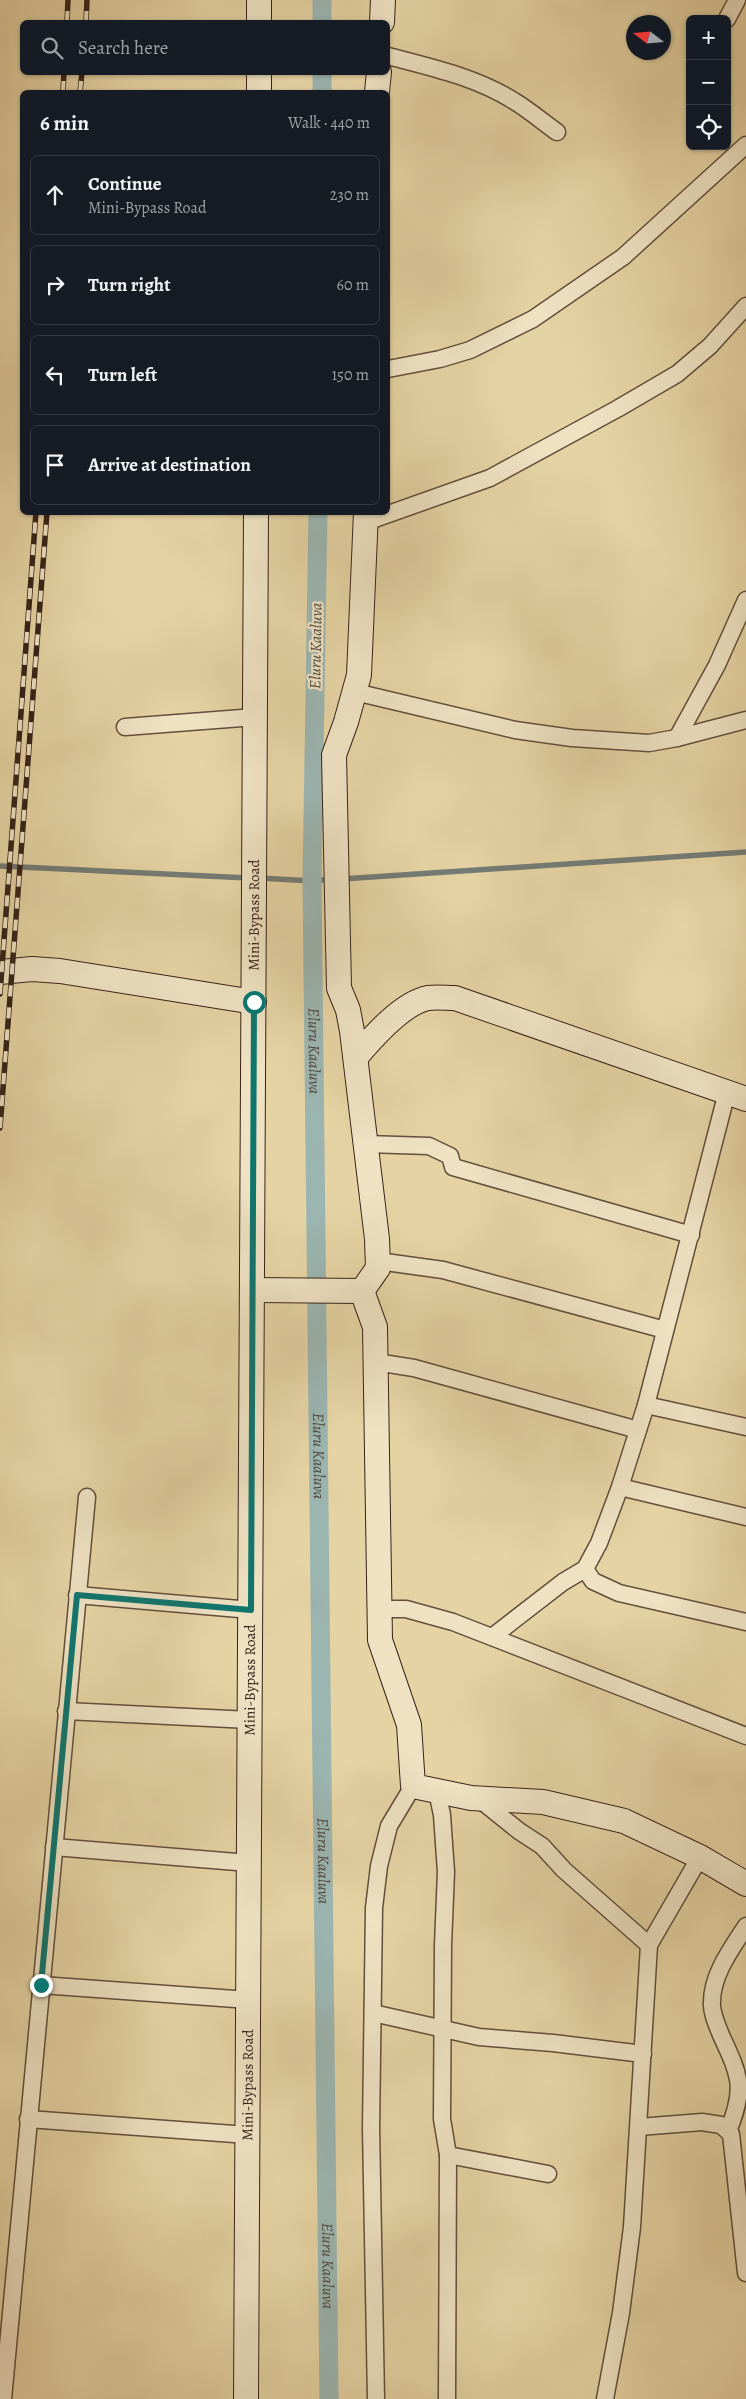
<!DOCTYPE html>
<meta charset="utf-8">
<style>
body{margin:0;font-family:Alegreya,serif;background:#20242c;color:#f1f3f6}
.controls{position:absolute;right:15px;top:15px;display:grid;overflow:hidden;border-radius:8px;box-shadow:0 1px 4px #0004}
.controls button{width:45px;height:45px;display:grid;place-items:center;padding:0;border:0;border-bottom:1px solid #363941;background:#171b24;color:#f1f3f6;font:25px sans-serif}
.compass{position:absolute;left:626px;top:15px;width:45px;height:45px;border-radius:50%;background:#171b24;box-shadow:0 1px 4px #0004;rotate:286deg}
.stop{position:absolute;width:15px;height:15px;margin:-11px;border:4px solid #0f766e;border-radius:50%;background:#fff}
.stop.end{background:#0f766e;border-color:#fff;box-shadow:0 1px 5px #0008}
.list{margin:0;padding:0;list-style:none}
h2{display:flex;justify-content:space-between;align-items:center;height:65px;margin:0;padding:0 20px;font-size:21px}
h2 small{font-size:16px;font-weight:400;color:#9ea1a6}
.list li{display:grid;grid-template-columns:32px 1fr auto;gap:15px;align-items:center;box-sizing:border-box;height:80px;margin:0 10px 10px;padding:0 10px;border:1px solid #363941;border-radius:8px}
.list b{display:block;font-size:19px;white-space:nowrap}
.list p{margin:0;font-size:16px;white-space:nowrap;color:#9ea1a6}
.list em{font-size:16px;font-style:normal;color:#9ea1a6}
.icon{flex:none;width:28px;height:28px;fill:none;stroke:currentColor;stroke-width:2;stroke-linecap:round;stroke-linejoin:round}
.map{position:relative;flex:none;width:746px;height:2399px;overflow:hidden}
.search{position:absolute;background:#171b24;box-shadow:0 1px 4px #0004;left:20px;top:20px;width:370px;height:55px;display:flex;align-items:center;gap:12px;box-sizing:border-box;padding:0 18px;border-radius:8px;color:#9ea1a6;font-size:19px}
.panel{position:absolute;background:#171b24;box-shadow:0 1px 4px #0004;left:20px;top:90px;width:370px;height:425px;border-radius:8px}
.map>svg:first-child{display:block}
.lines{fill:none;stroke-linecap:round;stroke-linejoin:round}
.stream{stroke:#737b74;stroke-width:5.5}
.canal{stroke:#9bb5b1;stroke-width:19}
.street-casing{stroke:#624f3c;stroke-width:19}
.secondary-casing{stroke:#372319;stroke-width:26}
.street{stroke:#eee2c3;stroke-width:16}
.secondary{stroke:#eee2c3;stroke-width:24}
.rail-casing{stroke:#372319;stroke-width:5.5}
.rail{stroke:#eee2c3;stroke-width:4;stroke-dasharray:11;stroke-linecap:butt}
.route{stroke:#0f766e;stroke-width:6}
.labels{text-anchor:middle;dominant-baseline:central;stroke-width:4.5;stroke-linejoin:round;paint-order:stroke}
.street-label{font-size:15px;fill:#372319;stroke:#eee2c3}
.water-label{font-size:16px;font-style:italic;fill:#50483f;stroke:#eee2c3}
</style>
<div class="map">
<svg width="746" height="2399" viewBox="0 0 746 2399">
<rect width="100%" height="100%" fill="#e5d3a3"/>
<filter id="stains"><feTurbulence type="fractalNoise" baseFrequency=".004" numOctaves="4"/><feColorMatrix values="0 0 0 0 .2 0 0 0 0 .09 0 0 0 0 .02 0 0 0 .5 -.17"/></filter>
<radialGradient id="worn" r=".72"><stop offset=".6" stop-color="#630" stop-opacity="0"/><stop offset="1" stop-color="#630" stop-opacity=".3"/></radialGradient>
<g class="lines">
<g class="stream">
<polyline points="0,866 248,878"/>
<polyline points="259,878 312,881 332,879"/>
<polyline points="342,879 746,852"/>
</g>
<g class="canal">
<polyline points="322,0 322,22"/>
<polyline points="322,72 322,92"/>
<path id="s1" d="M318,512L312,881L329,2399"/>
</g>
<g class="street-casing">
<g id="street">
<polyline points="727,19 737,0"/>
<path d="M388,56C430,67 476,77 514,101C529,110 543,122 557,132"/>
<polyline points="388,369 440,359 470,350 533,319 623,257 746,145"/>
<polyline points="366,522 490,478 617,409 677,374 710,346 746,306"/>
<polyline points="355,692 515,730 572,738 649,743 677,738 746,720"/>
<polyline points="125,727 255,717"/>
<polyline points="677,738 717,665 746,600"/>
<polyline points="366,1144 429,1146 450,1156 453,1167 691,1235"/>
<polyline points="378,1261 443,1270 665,1330"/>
<polyline points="376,1362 414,1368 638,1430"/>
<polyline points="646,1405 746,1427"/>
<polyline points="620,1487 746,1517"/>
<polyline points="585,1569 593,1581 619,1593 746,1622"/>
<polyline points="77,1595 251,1610"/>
<polyline points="380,1609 406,1609 453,1622 746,1736"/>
<polyline points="492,1637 563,1582 585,1569 599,1543 620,1487 646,1405 727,1092"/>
<polyline points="66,1711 250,1720"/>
<polyline points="437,1791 442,1815 446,1872 443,1945 442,2119 448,2155 447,2399"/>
<polyline points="478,1798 519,1831 542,1846 564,1870 649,1945"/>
<polyline points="54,1847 249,1863"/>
<polyline points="41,1985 249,2000"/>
<polyline points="373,2013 479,2037 553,2043 643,2054"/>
<polyline points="28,2119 248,2135"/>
<polyline points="639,2127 702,2122 721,2125 731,2134 746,2273"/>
<path d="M728,2131C746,2088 740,2076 721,2035C717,2025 711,2012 712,2002C712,1974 732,1948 746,1926"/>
<polyline points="448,2155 548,2174"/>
<polyline points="3,2399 87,1497"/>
<polyline points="376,2399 371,2128 374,1908 379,1866 389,1826 413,1786"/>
<polyline points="605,2399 621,2313 632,2227 649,1945 700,1857"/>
</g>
</g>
<g class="secondary-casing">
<g id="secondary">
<polyline points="259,22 259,0"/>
<polyline points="382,22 383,0"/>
<polyline points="259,92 259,72"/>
<polyline points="377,92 379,72"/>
<polyline points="0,972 32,969 60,971 254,1002"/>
<path d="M356,1057C372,1038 402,1003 428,998C436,997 447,998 455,998L746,1099"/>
<polyline points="252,1290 362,1291"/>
<polyline points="362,1291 375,1327 380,1640 409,1725 413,1786 471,1798 543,1802 624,1821 700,1857 746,1884"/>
<polyline points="362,1291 378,1268 377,1239 352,1031 348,1010 339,988 334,755 346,722 359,675 366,512"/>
<path id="s2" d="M246,2399L256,512"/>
</g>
</g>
<use href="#street" class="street"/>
<use href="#secondary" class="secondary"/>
<g class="rail-casing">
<g id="rail">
<polyline points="67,22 68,0"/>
<polyline points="86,22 87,0"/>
<polyline points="63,92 64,72"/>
<polyline points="80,92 82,72"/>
<polyline points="0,994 36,512"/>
<polyline points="0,1128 47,512"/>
</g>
</g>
<use href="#rail" class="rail"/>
</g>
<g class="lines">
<polyline class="route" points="41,1985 77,1595 251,1610 254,1002"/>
</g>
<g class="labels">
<g class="street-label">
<text stroke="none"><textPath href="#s2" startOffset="1484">Mini-Bypass Road</textPath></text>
<text stroke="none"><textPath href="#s2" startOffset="719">Mini-Bypass Road</textPath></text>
<text stroke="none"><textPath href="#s2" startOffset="314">Mini-Bypass Road</textPath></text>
</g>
<g class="water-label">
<text transform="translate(316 646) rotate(-89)">Eluru Kaaluva</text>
<text stroke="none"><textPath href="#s1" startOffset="539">Eluru Kaaluva</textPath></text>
<text stroke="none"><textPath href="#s1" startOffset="944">Eluru Kaaluva</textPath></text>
<text stroke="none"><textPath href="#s1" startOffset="1349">Eluru Kaaluva</textPath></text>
<text stroke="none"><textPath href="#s1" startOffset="1754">Eluru Kaaluva</textPath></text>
</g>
</g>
<rect width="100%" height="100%" filter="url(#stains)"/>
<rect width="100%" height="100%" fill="url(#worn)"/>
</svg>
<div class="controls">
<button>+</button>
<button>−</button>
<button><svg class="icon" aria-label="locate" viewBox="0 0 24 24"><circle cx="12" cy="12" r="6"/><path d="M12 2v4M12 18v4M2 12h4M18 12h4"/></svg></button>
</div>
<svg class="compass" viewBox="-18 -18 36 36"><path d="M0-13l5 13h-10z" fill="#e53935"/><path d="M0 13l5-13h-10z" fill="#9ea1a6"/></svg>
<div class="stop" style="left:254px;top:1002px"></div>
<div class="stop end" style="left:41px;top:1985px"></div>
<div class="search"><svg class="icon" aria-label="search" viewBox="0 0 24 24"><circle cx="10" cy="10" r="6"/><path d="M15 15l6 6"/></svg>Search here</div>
<section class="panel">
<h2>6 min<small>Walk · 440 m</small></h2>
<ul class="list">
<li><svg class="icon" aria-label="ahead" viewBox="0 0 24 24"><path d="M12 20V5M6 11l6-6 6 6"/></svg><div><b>Continue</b><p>Mini-Bypass Road</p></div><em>230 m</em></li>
<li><svg class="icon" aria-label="right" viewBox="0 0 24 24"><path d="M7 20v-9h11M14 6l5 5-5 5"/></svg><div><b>Turn right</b></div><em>60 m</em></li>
<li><svg class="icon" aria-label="left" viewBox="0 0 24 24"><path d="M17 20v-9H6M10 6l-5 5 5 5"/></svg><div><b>Turn left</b></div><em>150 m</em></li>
<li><svg class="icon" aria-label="arrive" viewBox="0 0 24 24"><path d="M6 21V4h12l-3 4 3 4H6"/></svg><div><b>Arrive at destination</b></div></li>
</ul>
</section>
</div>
